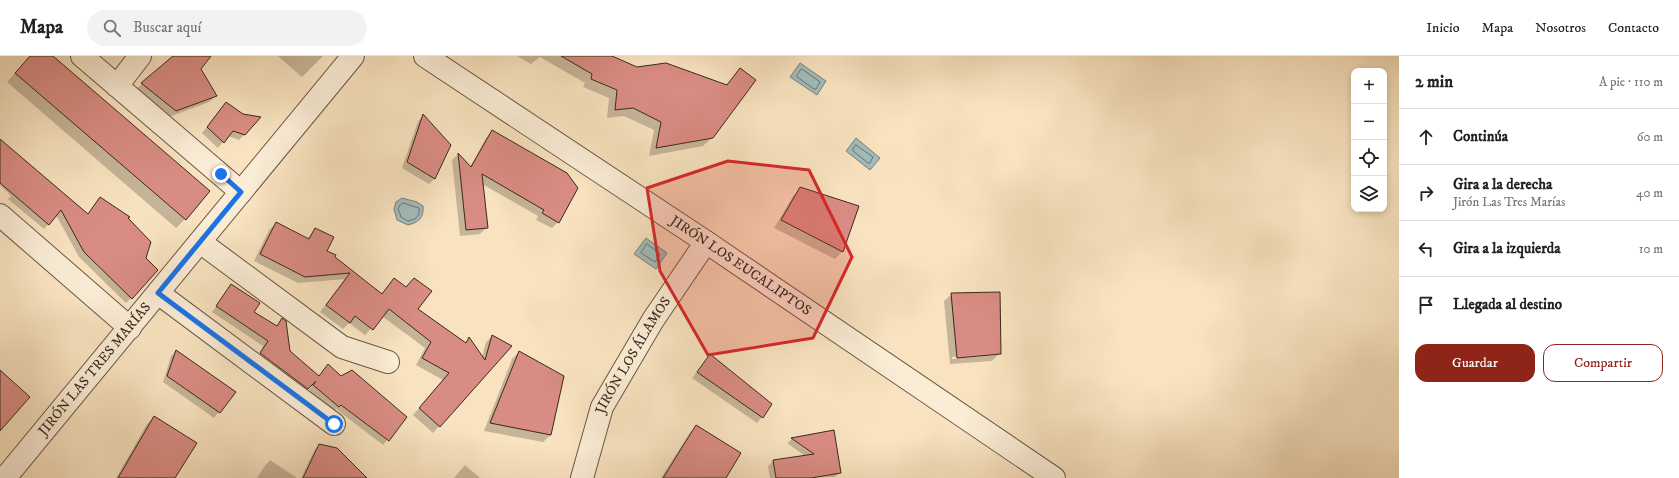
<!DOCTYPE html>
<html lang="es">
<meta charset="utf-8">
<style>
body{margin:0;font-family:"IM FELL DW Pica",serif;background:#f2f2f2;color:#222}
.controls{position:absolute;right:12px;top:12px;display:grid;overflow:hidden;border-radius:8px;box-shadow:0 2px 6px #0003}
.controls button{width:36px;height:36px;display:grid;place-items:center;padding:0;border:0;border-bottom:1px solid #e0e0e0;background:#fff;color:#222;font:20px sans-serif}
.stop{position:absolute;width:12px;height:12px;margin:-9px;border:3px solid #1a73e8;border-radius:50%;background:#fff}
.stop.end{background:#1a73e8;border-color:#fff;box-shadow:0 1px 4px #0008}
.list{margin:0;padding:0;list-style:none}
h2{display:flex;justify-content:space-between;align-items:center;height:52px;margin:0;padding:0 16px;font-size:17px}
h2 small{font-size:13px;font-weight:400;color:#767676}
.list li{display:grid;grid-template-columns:26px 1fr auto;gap:12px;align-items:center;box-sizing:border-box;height:56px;padding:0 16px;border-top:1px solid #e0e0e0}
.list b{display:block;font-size:15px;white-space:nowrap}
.list p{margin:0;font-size:13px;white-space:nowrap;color:#767676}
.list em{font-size:13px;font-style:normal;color:#767676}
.actions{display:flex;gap:8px;padding:12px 16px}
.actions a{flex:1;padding:9px 0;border:1px solid #8f2418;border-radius:12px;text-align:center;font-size:14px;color:#8f2418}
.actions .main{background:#8f2418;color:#fff}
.icon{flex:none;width:22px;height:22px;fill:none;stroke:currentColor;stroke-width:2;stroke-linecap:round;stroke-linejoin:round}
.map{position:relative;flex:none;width:1399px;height:422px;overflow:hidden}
header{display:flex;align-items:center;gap:24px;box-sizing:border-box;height:56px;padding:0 20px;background:#fff;border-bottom:1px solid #e0e0e0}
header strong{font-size:19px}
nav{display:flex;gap:22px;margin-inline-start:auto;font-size:14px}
.search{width:280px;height:36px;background:#f2f2f2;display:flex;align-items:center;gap:10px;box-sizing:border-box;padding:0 14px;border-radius:22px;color:#767676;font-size:15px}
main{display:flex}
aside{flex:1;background:#fff}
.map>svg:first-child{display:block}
.water{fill:#a2bbbc;stroke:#78817c}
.shadow{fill:#0003;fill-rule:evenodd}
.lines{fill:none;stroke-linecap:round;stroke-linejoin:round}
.shore{stroke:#6e726c;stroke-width:1}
.building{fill:#d98c83;stroke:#3a291b}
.minor-casing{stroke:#6a5744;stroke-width:24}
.minor{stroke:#faecd5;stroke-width:22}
.route{stroke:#1a73e8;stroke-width:5}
.marked{fill:#d62828;fill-opacity:0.2;stroke:#d62828;stroke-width:3;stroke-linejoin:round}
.labels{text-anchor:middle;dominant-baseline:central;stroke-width:4;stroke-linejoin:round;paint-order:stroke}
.street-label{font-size:14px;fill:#3a291b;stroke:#faecd5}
</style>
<header>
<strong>Mapa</strong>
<div class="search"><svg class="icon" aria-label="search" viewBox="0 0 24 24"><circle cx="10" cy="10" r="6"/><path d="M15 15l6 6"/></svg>Buscar aquí</div>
<nav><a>Inicio</a><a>Mapa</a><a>Nosotros</a><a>Contacto</a></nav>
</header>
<main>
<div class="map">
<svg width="1399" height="422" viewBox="0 0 1399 422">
<rect width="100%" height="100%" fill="#f8e2bf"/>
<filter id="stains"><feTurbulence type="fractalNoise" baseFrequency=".005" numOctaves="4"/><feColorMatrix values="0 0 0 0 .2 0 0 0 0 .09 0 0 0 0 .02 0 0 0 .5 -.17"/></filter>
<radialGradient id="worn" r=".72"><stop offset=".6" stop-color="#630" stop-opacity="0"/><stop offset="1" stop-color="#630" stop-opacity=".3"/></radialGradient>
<g class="water">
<polygon points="800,7 826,25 817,39 790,21"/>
<polygon points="856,82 880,102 870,114 846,95"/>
<path d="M402,142L417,146L423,150C424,162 419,166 408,169L397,164L394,153L396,146Z"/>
<polygon points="646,182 667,197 656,213 634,198"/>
</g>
<g class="shadow">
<polygon points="30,0 52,0 185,163 176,172 7,26"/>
<polygon points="175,0 210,0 200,13 216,40 209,46 169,61 135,34"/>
<polygon points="278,0 323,0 302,21"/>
<polygon points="517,0 609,0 637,12 726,29 740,13 712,82 703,90 649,100 654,74 624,60 607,62 609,42 583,31 585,27 540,1 531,8"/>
<polygon points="226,47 244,79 239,84 228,80 218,92 202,77"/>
<polygon points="423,60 435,122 429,128 402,112 418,65"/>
<polygon points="492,76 558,166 552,172 536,164 538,160 482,128 487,171 480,178 460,180 452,104 458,98 470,111 486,82"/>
<polygon points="0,88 87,159 100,142 131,242 126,247 79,201 56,159 44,173 8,143 11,140 0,129"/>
<polygon points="801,132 842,196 835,203 774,172 793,140"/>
<polygon points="276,167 307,183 315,173 325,195 381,238 394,223 405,232 414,223 417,253 464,288 469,283 482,301 486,286 492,280 510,290 433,377 413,359 443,324 416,309 425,292 382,260 365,279 349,267 343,273 320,256 345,223 298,227 254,205 269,174"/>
<polygon points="232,229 253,257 275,271 282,263 289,296 318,321 341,321 406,361 383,389 336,353 334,355 309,334 312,330 311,330 308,332 260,296 263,290 212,256"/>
<path d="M952,238L1000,297L992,305L950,308L944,245ZM994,297V299L952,303V301Z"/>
<polygon points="176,295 234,336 214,362 163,326 171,300"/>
<polygon points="519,296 551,379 543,386 484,375 512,303"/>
<polygon points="259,298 307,333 303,338 256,303"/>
<polygon points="710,299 762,361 757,367 692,322"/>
<polygon points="154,361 174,422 116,422 147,368"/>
<polygon points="696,370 725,422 661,422 689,378"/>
<polygon points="833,375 840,416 835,421 770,422 768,410 773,405 805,400 787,387 792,383"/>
<polygon points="319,389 365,422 301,422 314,395"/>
<polygon points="270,404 297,422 257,422 264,411"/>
<polygon points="465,409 480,422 454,422"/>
</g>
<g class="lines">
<g class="shore">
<polygon points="802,13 820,26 816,33 814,33 797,21 797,19"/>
<polygon points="856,89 873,101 870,107 868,107 853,95 853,93"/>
<polygon points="403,147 419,152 419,158 415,163 408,165 401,161 398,153 400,149"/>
<polygon points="647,188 660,198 655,206 641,197"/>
</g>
</g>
<g class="building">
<polygon points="30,0 53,0 210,135 186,164 15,17"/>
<polygon points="173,0 211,0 201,13 217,40 176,55 141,27"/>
<polygon points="561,0 612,0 637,11 666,7 727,29 740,12 756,24 713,82 656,92 661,66 633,52 615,54 617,34 591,23 592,18"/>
<polygon points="226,46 243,58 261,61 245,79 233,75 224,87 207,71"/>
<polygon points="423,58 451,89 435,123 407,106"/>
<polygon points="492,74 567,117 578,132 559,167 542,157 544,154 482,118 488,172 466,174 458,97 471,111"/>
<polygon points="0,83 88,158 100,141 130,161 128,162 151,186 146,202 158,214 132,243 84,196 61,154 49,169 0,127"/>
<polygon points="800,131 859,150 843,196 781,164"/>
<polygon points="276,166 309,183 315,172 334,181 327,195 336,199 335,201 382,238 394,222 406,231 414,222 432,235 418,253 466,287 469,281 485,304 492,279 512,290 440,371 419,352 449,317 422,302 431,286 389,253 373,274 355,260 350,267 326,249 350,217 305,221 260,198"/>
<polygon points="231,228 260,247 254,256 277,270 282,262 286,265 290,295 319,320 328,308 341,320 352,314 407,361 389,385 341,349 339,351 313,329 316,325 308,333 260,297 268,285 216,250"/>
<polygon points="1000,236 1001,298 957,302 951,237"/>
<polygon points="176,294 236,336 220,357 167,320"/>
<polygon points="519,295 564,320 551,379 490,367"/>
<polygon points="710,298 772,348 763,362 697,316"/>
<polygon points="0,314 30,341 0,375"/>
<polygon points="154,360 197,387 175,422 118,422"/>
<polygon points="696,369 741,397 726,422 663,422"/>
<polygon points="834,374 841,417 811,422 776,422 773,404 814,398 791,382"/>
<polygon points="319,388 337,392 367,422 303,422"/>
</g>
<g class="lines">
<g class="minor-casing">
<g id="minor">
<polyline points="82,0 241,136"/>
<path id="s1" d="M425,0L706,186L1054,422"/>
<polyline points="117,30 140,0"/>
<polyline points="0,159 130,272"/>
<polyline points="200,186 342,291 388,306"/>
<polyline points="158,237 334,368"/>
<path id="s2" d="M5,422L353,0"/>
<path id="s3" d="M582,422L602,351L653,264L706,186"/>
</g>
</g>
<use href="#minor" class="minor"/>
</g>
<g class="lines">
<polyline class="route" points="221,118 241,136 158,237 334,368"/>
</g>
<path class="marked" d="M728,105L809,114L852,201L813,282L708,299L660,215L647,132Z"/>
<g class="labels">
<g class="street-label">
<text stroke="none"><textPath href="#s1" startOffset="379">JIRÓN LOS EUCALIPTOS</textPath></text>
<text stroke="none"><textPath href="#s3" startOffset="134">JIRÓN LOS ÁLAMOS</textPath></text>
<text stroke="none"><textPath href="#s2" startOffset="141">JIRÓN LAS TRES MARÍAS</textPath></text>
</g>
</g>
<rect width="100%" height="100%" filter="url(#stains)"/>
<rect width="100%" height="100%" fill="url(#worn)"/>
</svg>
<div class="controls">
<button>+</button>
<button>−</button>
<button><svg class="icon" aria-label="locate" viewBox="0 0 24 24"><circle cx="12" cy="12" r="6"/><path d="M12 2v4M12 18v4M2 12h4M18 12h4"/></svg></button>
<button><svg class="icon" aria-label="layers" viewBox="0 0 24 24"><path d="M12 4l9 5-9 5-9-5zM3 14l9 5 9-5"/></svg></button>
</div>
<div class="stop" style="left:334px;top:368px"></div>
<div class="stop end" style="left:221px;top:118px"></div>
</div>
<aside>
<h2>2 min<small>A pie · 110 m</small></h2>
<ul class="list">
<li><svg class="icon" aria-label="ahead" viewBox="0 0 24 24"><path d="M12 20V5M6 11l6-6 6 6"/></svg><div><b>Continúa</b></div><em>60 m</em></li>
<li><svg class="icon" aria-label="right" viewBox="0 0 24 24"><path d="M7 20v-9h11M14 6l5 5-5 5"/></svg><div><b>Gira a la derecha</b><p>Jirón Las Tres Marías</p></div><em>40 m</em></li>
<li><svg class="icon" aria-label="left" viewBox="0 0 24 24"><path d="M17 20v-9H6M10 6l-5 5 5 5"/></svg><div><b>Gira a la izquierda</b></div><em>10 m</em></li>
<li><svg class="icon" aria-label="arrive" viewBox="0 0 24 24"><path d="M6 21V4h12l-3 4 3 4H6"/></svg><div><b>Llegada al destino</b></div></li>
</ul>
<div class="actions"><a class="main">Guardar</a><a>Compartir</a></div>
</aside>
</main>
